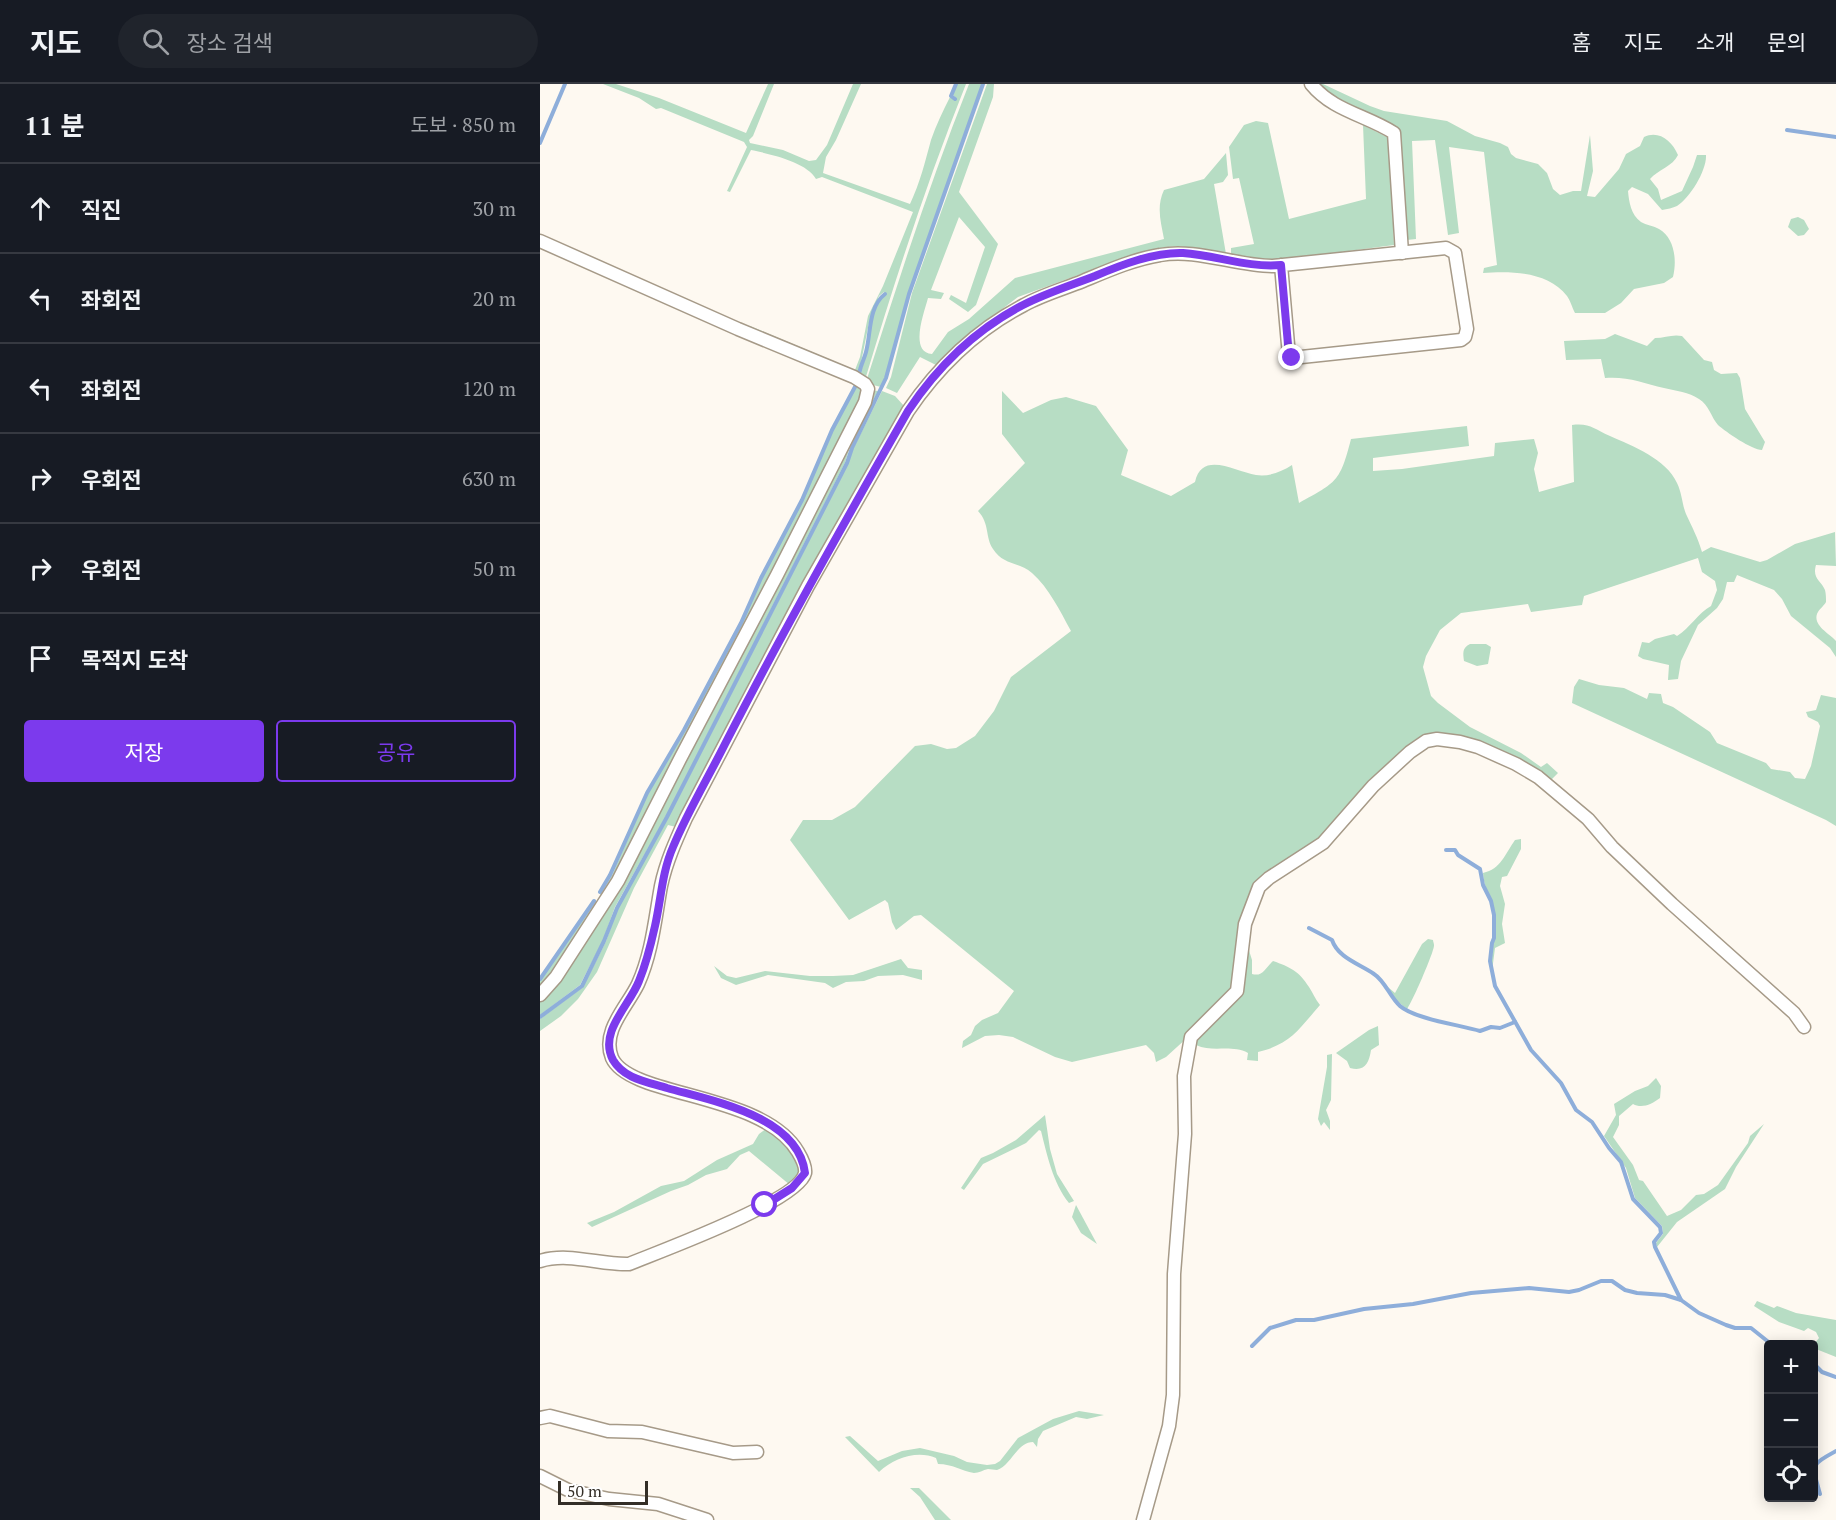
<!DOCTYPE html>
<html lang="ko">
<meta charset="utf-8">
<style>
body{margin:0;font-family:"PT Serif","Noto Sans KR",serif;background:#20242c;color:#f1f3f6}
.controls{position:absolute;right:18px;bottom:18px;display:grid;overflow:hidden;border-radius:6px;box-shadow:0 3px 15px #0003}
.controls button{width:54px;height:54px;display:grid;place-items:center;padding:0;border:0;border-bottom:2px solid #363941;background:#171b24;color:#f1f3f6;font:30px sans-serif}
.scale{position:absolute;left:18px;bottom:15px;width:90px;box-sizing:border-box;padding-left:6px;border:3px solid #332e27;border-top:0;font-size:16px;line-height:21px;white-space:nowrap;color:#332e27;-webkit-text-stroke:4px #fff;paint-order:stroke}
.stop{position:absolute;width:18px;height:18px;margin:-14px;border:4px solid #7c3aed;border-radius:50%;background:#fff}
.stop.end{background:#7c3aed;border-color:#fff;box-shadow:0 2px 6px #0008}
.list{margin:0;padding:0;list-style:none}
h2{display:flex;justify-content:space-between;align-items:center;height:78px;margin:0;padding:0 24px;font-size:26px}
h2 small{font-size:20px;font-weight:400;color:#9ea1a6}
.list li{display:grid;grid-template-columns:39px 1fr auto;gap:18px;align-items:center;box-sizing:border-box;height:90px;padding:0 24px;border-top:2px solid #363941}
.list b{display:block;font-size:22px;white-space:nowrap}
.list em{font-size:20px;font-style:normal;color:#9ea1a6}
.actions{display:flex;gap:12px;padding:18px 24px}
.actions a{flex:1;padding:14px 0;border:2px solid #7c3aed;border-radius:6px;text-align:center;font-size:21px;color:#7c3aed}
.actions .main{background:#7c3aed;color:#fff}
.icon{flex:none;width:33px;height:33px;fill:none;stroke:currentColor;stroke-width:2;stroke-linecap:round;stroke-linejoin:round}
.map{position:relative;flex:none;width:1296px;height:1436px;overflow:hidden}
header{display:flex;align-items:center;gap:36px;box-sizing:border-box;height:84px;padding:0 30px;background:#171b24;border-bottom:2px solid #363941}
header strong{font-size:28px}
nav{display:flex;gap:33px;margin-inline-start:auto;font-size:21px}
.search{width:420px;height:54px;background:#20242c;display:flex;align-items:center;gap:15px;box-sizing:border-box;padding:0 21px;border-radius:33px;color:#9ea1a6;font-size:22px}
main{display:flex}
aside{flex:1;background:#171b24}
.map>svg:first-child{display:block}
.green{fill:#b7ddc4}
.lines{fill:none;stroke-linecap:round;stroke-linejoin:round}
.stream{stroke:#8eaeda;stroke-width:4}
.street-casing{stroke:#a69a88;stroke-width:15}
.street{stroke:#fff;stroke-width:12}
.route{stroke:#7c3aed;stroke-width:8}
</style>
<header>
<strong>지도</strong>
<div class="search"><svg class="icon" aria-label="search" viewBox="0 0 24 24"><circle cx="10" cy="10" r="6"/><path d="M15 15l6 6"/></svg>장소 검색</div>
<nav><a>홈</a><a>지도</a><a>소개</a><a>문의</a></nav>
</header>
<main>
<aside>
<h2>11 분<small>도보 · 850 m</small></h2>
<ul class="list">
<li><svg class="icon" aria-label="ahead" viewBox="0 0 24 24"><path d="M12 20V5M6 11l6-6 6 6"/></svg><div><b>직진</b></div><em>30 m</em></li>
<li><svg class="icon" aria-label="left" viewBox="0 0 24 24"><path d="M17 20v-9H6M10 6l-5 5 5 5"/></svg><div><b>좌회전</b></div><em>20 m</em></li>
<li><svg class="icon" aria-label="left" viewBox="0 0 24 24"><path d="M17 20v-9H6M10 6l-5 5 5 5"/></svg><div><b>좌회전</b></div><em>120 m</em></li>
<li><svg class="icon" aria-label="right" viewBox="0 0 24 24"><path d="M7 20v-9h11M14 6l5 5-5 5"/></svg><div><b>우회전</b></div><em>630 m</em></li>
<li><svg class="icon" aria-label="right" viewBox="0 0 24 24"><path d="M7 20v-9h11M14 6l5 5-5 5"/></svg><div><b>우회전</b></div><em>50 m</em></li>
<li><svg class="icon" aria-label="arrive" viewBox="0 0 24 24"><path d="M6 21V4h12l-3 4 3 4H6"/></svg><div><b>목적지 도착</b></div></li>
</ul>
<div class="actions"><a class="main">저장</a><a>공유</a></div>
</aside>
<div class="map">
<svg width="1296" height="1436" viewBox="0 0 1296 1436">
<rect width="100%" height="100%" fill="#fef9f1"/>
<g class="green">
<path d="M63,0H76L119,14L206,49L228,0H234L213,52L209,56L210,59L243,66L269,77L276,76L287,61L313,0H321L296,56L286,73L283,89L370,120C380,99 385,78 391,56C396,41 403,27 410,13L415,16L416,14L413,11L417,0H426C387,97 355,196 325,296L321,291C321,282 326,276 327,268C331,250 330,223 345,210L344,208L339,212L329,239L318,293L204,243L210,242L315,286L320,273L328,232L343,202L373,128L282,93L276,95C267,78 230,70 211,66L190,108L187,107L207,63L204,58L121,24L116,25L99,14Z"/>
<path d="M429,0H442L368,210L346,294L341,303L333,301L330,302L326,298C358,198 390,98 429,0Z"/>
<path d="M447,0H454L453,13L419,108L458,160L436,221L428,228L409,215L411,211L426,219L445,163L419,133L391,206L404,209L401,215L388,214C384,229 369,268 392,270L408,248L429,235L475,194L624,155C621,138 616,123 624,106L664,95L686,69L688,91L683,98L674,100L686,170L639,162L625,163L593,171L478,213L436,245L398,282L380,273L357,309L346,304L351,293L372,209Z"/>
<path d="M775,0H783L830,22L844,27L907,37L935,52L960,59L968,63L971,70L976,74L998,80L1007,89L1013,105L1020,111L1033,107H1041L1050,51L1053,87L1047,112L1055,113L1079,85L1086,70L1100,62L1104,53C1119,46 1132,57 1138,71C1133,82 1118,86 1110,95L1118,105L1121,116L1142,107L1153,83L1157,71H1166C1167,86 1150,114 1137,122C1133,124 1127,125 1122,126L1108,110L1092,103L1088,107C1089,118 1091,131 1101,138C1106,141 1114,142 1119,145C1135,154 1137,177 1133,193L1124,199L1094,205L1081,219L1065,229H1035C1032,223 1030,216 1027,212C1008,187 970,187 943,189L944,184L957,181L944,68L909,63L919,149L908,151L895,56L872,57L876,155L867,156L860,50L858,45L804,20Z"/>
<polygon points="716,37 728,39 749,135 826,115 823,41 849,54 854,161 741,176 708,175 691,171 691,164 714,160 699,94 693,95 689,63 704,41"/>
<polygon points="1258,133 1264,136 1269,145 1264,151 1258,152 1248,143 1251,135"/>
<path d="M1075,250L1107,262L1115,254C1125,254 1132,250 1142,252L1164,276L1172,278L1174,286L1181,290L1197,289L1200,294L1205,325L1225,358L1222,366C1212,366 1186,348 1178,341C1171,333 1169,321 1159,315C1149,308 1136,307 1124,304C1104,299 1086,292 1065,294L1061,275L1026,276L1024,257L1065,255Z"/>
<polygon points="318,300 321,302 323,312 102,745 62,812 60,811 72,791 108,709 145,647 202,539 222,494 263,416 293,346"/>
<polygon points="330,306 338,307 310,363 305,379 126,732 75,823 63,856 40,901 0,931 0,914 65,819"/>
<polygon points="342,307 355,312 365,323 219,583 136,743 128,741 94,804 57,888 38,915 21,932 0,947 0,935 43,903 66,857 78,824 128,734 308,380 313,365"/>
<path d="M462,307L483,329L511,316L526,313L556,322L588,366L581,391L631,412L655,398C662,366 696,388 716,391C729,393 741,388 752,381L759,419C797,398 800,398 811,355L927,342L929,362L833,374V387L862,385L954,372L955,359L994,355L998,369L994,385L999,408L1034,398L1032,341C1051,339 1053,345 1070,352C1093,362 1126,375 1137,399C1142,409 1142,420 1146,430C1152,443 1158,454 1162,468L1171,463L1220,478L1227,476L1255,460L1295,448L1296,482L1276,481C1272,495 1281,496 1285,506C1286,510 1286,514 1286,518C1284,522 1279,525 1277,530C1273,542 1290,550 1296,557V573L1290,564L1251,532L1242,515L1234,506L1197,491L1194,498H1187L1183,515L1177,524L1158,541L1141,577L1138,595L1128,596L1129,581L1103,575L1098,572L1102,558L1109,559L1115,555L1134,550L1137,552C1150,544 1158,529 1171,522L1177,506L1175,497L1162,488L1158,474L1044,512L1042,521L991,528L988,520L921,529L900,546L886,572L883,583L891,612L898,619L930,643L981,669L1001,683L1007,679L1018,689L1009,698L981,680L886,655L781,759L720,800L697,900L648,953L626,973L616,978L614,969L606,961L532,978L515,973L473,953L459,951L445,952L422,964L423,957L431,951L435,942L442,936L458,929L474,907L381,831L374,832L356,846L352,838L348,819L345,816L309,836L250,756L263,736H292L315,723L375,662L391,660L407,665L416,664L435,652L454,627L471,593L531,547C520,527 509,504 492,489C479,478 463,481 453,465C445,453 450,440 438,427L485,379L462,350Z"/>
<path d="M930,560H946L951,563L948,580L937,582L924,577C923,569 922,564 930,560Z"/>
<polygon points="1039,595 1059,601 1084,604 1107,615 1109,609 1121,610 1123,619 1133,623 1170,648 1177,659 1226,679 1231,685 1250,688 1255,694 1265,695 1271,682 1280,642 1278,638 1268,633 1266,628 1276,626 1281,611 1296,614 1296,742 1286,736 1032,619 1034,603"/>
<path d="M981,755V765L967,792L962,793L960,802L965,820L962,840L965,859L955,864L952,887C950,867 957,850 955,830C953,814 944,807 943,789C961,785 965,770 975,756Z"/>
<polygon points="56,817 58,819 0,907 0,897"/>
<path d="M888,855L893,856C893,858 894,859 894,861C895,866 871,921 867,925L852,913L843,899L855,909L882,860Z"/>
<path d="M707,860L712,876V890C723,893 725,884 733,877C750,883 759,887 769,903C773,909 775,915 780,921C759,945 751,960 718,968V977L707,976L708,969C691,960 673,969 656,961L653,954L691,917Z"/>
<polygon points="361,875 368,884 382,886 382,896 363,891 338,892 324,897 306,898 293,904 285,899 228,891 196,901 181,894 174,882 187,892 196,894 225,887 270,892 293,892 313,891"/>
<path d="M838,942L839,961L831,966C829,979 825,988 810,984L807,977L796,969L829,946Z"/>
<polygon points="792,970 791,1016 786,1026 790,1037 790,1046 784,1038 781,1042 778,1035 787,983 787,971"/>
<path d="M1116,994L1121,1002L1120,1014C1112,1020 1102,1025 1093,1020L1079,1032V1041L1073,1053L1093,1081L1099,1096L1103,1097L1127,1132L1141,1126L1156,1111L1164,1110L1178,1101L1208,1059L1210,1052L1224,1040L1196,1083L1185,1105L1137,1138L1117,1163L1116,1159L1123,1150L1122,1142L1095,1114L1086,1084L1064,1052L1076,1031L1074,1020L1095,1007L1108,1002Z"/>
<path d="M505,1031L510,1065L517,1090L534,1117L529,1119C513,1099 507,1071 501,1047L499,1046L486,1059L443,1080L424,1106L421,1104L441,1074L453,1069L476,1056Z"/>
<path d="M227,1044C238,1053 263,1072 258,1089C257,1093 252,1098 250,1101L209,1067L200,1071L187,1085L166,1091L148,1101L131,1107L52,1143L47,1139L74,1128L121,1102L144,1097L177,1076L213,1060L219,1050Z"/>
<polygon points="536,1121 557,1160 541,1149 532,1133"/>
<polygon points="1217,1217 1234,1224 1237,1222 1256,1229 1296,1236 1296,1273 1276,1265 1274,1260 1279,1254 1276,1248 1268,1244 1264,1247 1239,1238 1214,1222"/>
<path d="M539,1327L564,1331L547,1335L536,1333L503,1347L498,1355L497,1363L493,1358C477,1358 470,1383 457,1386C454,1386 451,1385 448,1385C443,1386 439,1389 434,1389C421,1387 413,1380 398,1380L396,1374C377,1366 354,1374 339,1388L305,1353L310,1352L338,1377L362,1367L380,1364L414,1372L427,1378L447,1381L455,1380L460,1377L478,1354L513,1335Z"/>
<polygon points="370,1404 379,1404 411,1436 395,1436 380,1413"/>
</g>
<g class="lines">
<g class="stream">
<polyline points="415,15 411,12 416,0"/>
<polyline points="1247,46 1296,53"/>
<polyline points="0,59 25,0"/>
<path d="M319,291C320,282 324,276 326,268C331,250 328,223 345,210"/>
<polyline points="906,766 915,766 918,771 940,785 943,801 951,817 954,831 954,854 952,859 950,877 955,902 991,966 1021,999 1036,1026 1052,1038 1069,1064 1081,1078 1093,1115 1120,1143 1121,1149 1114,1158 1115,1163 1141,1216 1159,1229 1186,1241 1195,1244 1211,1244 1231,1260"/>
<polyline points="60,808 70,791 107,709 144,646 201,539 221,494 262,416 292,346 316,301"/>
<path d="M769,844L792,856C798,874 820,880 834,890C845,897 850,913 860,922C875,935 920,941 940,947L951,943L960,944L975,938"/>
<polyline points="0,895 54,817"/>
<polyline points="0,933 42,902 64,857 77,824 127,733 307,379 312,364 346,294 369,210 443,0"/>
<polyline points="712,1262 730,1244 756,1236 774,1236 824,1225 873,1220 931,1209 989,1204 1029,1208 1039,1206 1061,1197 1072,1197 1085,1206 1097,1209 1125,1211 1141,1216"/>
<polyline points="1274,1280 1282,1288 1296,1293"/>
<path d="M1280,1410C1272,1380 1269,1382 1296,1367"/>
</g>
<g class="street-casing">
<g id="street">
<path d="M771,0C793,27 826,31 854,49L862,169"/>
<polyline points="0,157 198,245 314,293 325,300 328,305 325,318 237,491 140,675 78,797 16,893 0,911"/>
<path d="M0,1177C29,1168 60,1181 89,1180C118,1168 259,1117 265,1089C266,1082 261,1073 258,1068C223,1008 90,1014 72,974C61,947 87,923 98,900C112,869 115,835 121,802C126,778 136,756 146,734L268,502L368,327C398,283 436,246 484,221C502,211 523,205 543,197C567,187 594,175 620,171C656,164 696,182 733,182L906,164L915,169L927,245L925,253L921,256L752,274L749,272L741,181"/>
<polyline points="0,1334 10,1332 68,1347 102,1348 193,1369 217,1368"/>
<polyline points="0,1392 28,1406 69,1415 118,1420 167,1436"/>
<polyline points="603,1436 629,1342 633,1311 634,1190 645,1050 644,992 651,953 697,907 705,840 719,803 729,794 783,759 833,702 870,668 886,657 897,655 920,658 938,663 976,680 998,693 1048,735 1072,763 1132,820 1254,929 1264,943"/>
</g>
</g>
<use href="#street" class="street"/>
</g>
<g class="lines">
<path class="route" d="M225,1121L252,1104L265,1089C258,1032 172,1017 127,1004C108,998 84,995 73,976C58,948 90,921 99,897C106,880 111,860 115,842C121,816 122,788 133,763C148,727 168,694 185,660C243,547 305,437 368,327C398,282 435,246 483,221C506,209 532,201 555,192C581,181 614,168 643,169C676,171 707,184 741,181L749,272L752,274"/>
</g>
</svg>
<div class="controls">
<button>+</button>
<button>−</button>
<button><svg class="icon" aria-label="locate" viewBox="0 0 24 24"><circle cx="12" cy="12" r="6"/><path d="M12 2v4M12 18v4M2 12h4M18 12h4"/></svg></button>
</div>
<div class="scale">50 m</div>
<div class="stop" style="left:225px;top:1121px"></div>
<div class="stop end" style="left:752px;top:274px"></div>
</div>
</main>
